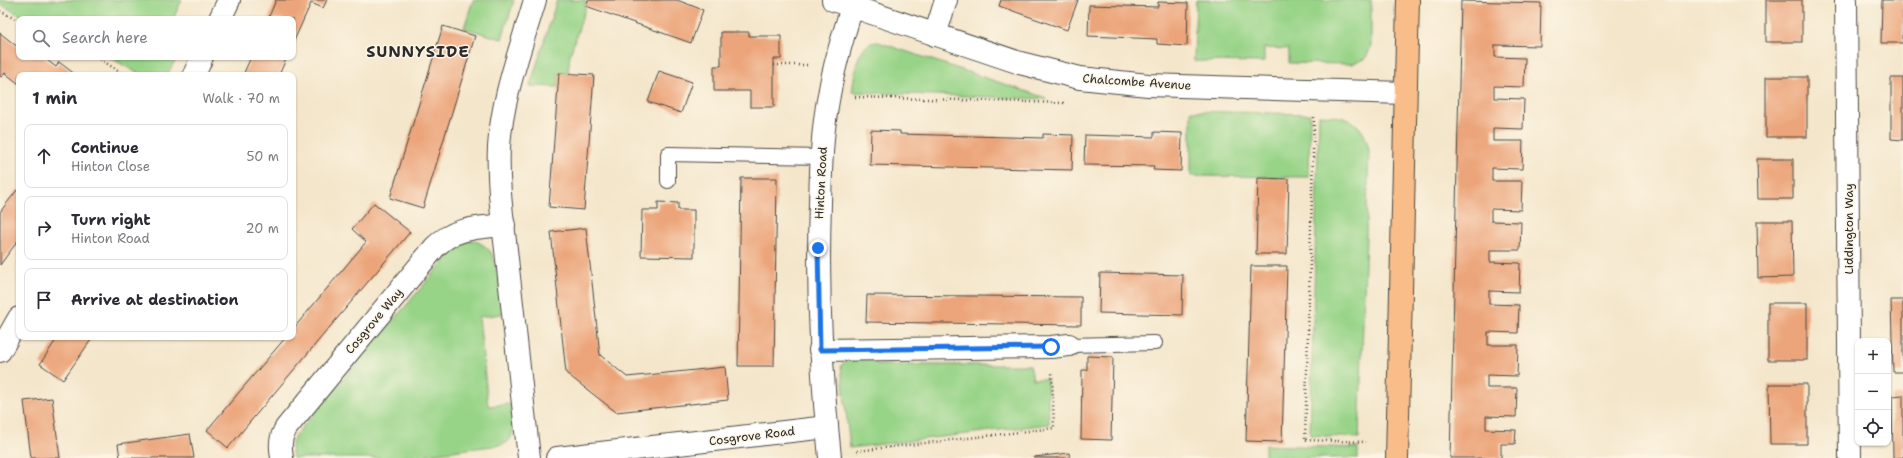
<!DOCTYPE html>
<meta charset="utf-8">
<style>
body{margin:0;font-family:"Shantell Sans",sans-serif;background:#f7f7f7;color:#2b2b33}
.controls{position:absolute;right:12px;bottom:12px;display:grid;overflow:hidden;border-radius:8px;box-shadow:0 1px 3px #0004}
.controls button{width:36px;height:36px;display:grid;place-items:center;padding:0;border:0;border-bottom:1px solid #e1e1e2;background:#fff;color:#2b2b33;font:20px sans-serif}
.stop{position:absolute;width:12px;height:12px;margin:-9px;border:3px solid #1a73e8;border-radius:50%;background:#fff}
.stop.end{background:#1a73e8;border-color:#fff;box-shadow:0 1px 4px #0008}
.list{margin:0;padding:0;list-style:none}
h2{display:flex;justify-content:space-between;align-items:center;height:52px;margin:0;padding:0 16px;font-size:17px}
h2 small{font-size:13px;font-weight:400;color:#7c7c81}
.list li{display:grid;grid-template-columns:26px 1fr auto;gap:12px;align-items:center;box-sizing:border-box;height:64px;margin:0 8px 8px;padding:0 8px;border:1px solid #e1e1e2;border-radius:8px}
.list b{display:block;font-size:15px;white-space:nowrap}
.list p{margin:0;font-size:13px;white-space:nowrap;color:#7c7c81}
.list em{font-size:13px;font-style:normal;color:#7c7c81}
.icon{flex:none;width:22px;height:22px;fill:none;stroke:currentColor;stroke-width:2;stroke-linecap:round;stroke-linejoin:round}
.map{position:relative;flex:none;width:1903px;height:458px;overflow:hidden}
.search{position:absolute;background:#fff;box-shadow:0 1px 3px #0004;left:16px;top:16px;width:280px;height:44px;display:flex;align-items:center;gap:10px;box-sizing:border-box;padding:0 14px;border-radius:8px;color:#7c7c81;font-size:15px}
.panel{position:absolute;background:#fff;box-shadow:0 1px 3px #0004;left:16px;top:72px;width:280px;height:268px;border-radius:8px}
.map>svg:first-child{display:block}
.green{fill:#98d488;stroke:#62805a}
.building{fill:#eca57a}
.lines{fill:none;stroke-linecap:round;stroke-linejoin:round}
.lane-casing{stroke:#494743;stroke-width:16}
.street-casing{stroke:#494743;stroke-width:24}
.highway-casing{stroke:#494743;stroke-width:24}
.path{stroke:#494743;stroke-width:2.5;stroke-dasharray:1 3;stroke-linecap:butt}
.lane{stroke:#fff;stroke-width:14}
.street{stroke:#fff;stroke-width:22}
.highway{stroke:#f8bd89;stroke-width:22}
.route{stroke:#1a73e8;stroke-width:5}
.labels{text-anchor:middle;dominant-baseline:central;stroke-width:3;stroke-linejoin:round;paint-order:stroke}
.street-label{font-size:12px;fill:#2b2b2b;stroke:#fcf5e5}
.district-label{font-size:16px;font-weight:bold;letter-spacing:1px;fill:#2b2b2b;stroke:#fcf5e5}
</style>
<div class="map">
<svg width="1903" height="458" viewBox="0 0 1903 458">
<rect width="100%" height="100%" fill="#fcf5e5"/>
<filter id="ink" filterUnits="userSpaceOnUse"><feTurbulence type="fractalNoise" baseFrequency=".025" numOctaves="2"/><feDisplacementMap in="SourceGraphic" scale="8" xChannelSelector="R" yChannelSelector="G"/><feConvolveMatrix kernelMatrix="1 2 1 2 8 2 1 2 1" color-interpolation-filters="sRGB"/></filter>
<filter id="wash" filterUnits="userSpaceOnUse"><feTurbulence type="fractalNoise" baseFrequency=".012" numOctaves="4" result="noise"/><feDisplacementMap in="SourceGraphic" scale="16" xChannelSelector="R" yChannelSelector="G"/><feGaussianBlur stdDeviation="0.9" result="paint"/><feColorMatrix in="noise" values="0 0 0 0 0 0 0 0 0 0 0 0 0 0 0 0 0 1.4 0 .05"/><feComposite in="paint" operator="in"/></filter>
<g filter="url(#wash)">
<rect width="100%" height="100%" fill="#f4e6cb"/>
<g class="green">
<polygon points="0,0 182,0 173,19 27,19 0,4"/>
<polygon points="473,0 514,0 502,39 464,28"/>
<polygon points="557,0 586,0 584,5 586,6 570,55 568,74 559,73 558,87 530,86"/>
<polygon points="1196,0 1371,0 1371,46 1368,54 1365,59 1352,64 1289,63 1289,49 1264,48 1264,62 1194,61"/>
<path d="M878,42L1046,98V99L852,92C855,76 855,42 878,42Z"/>
<polygon points="109,57 177,57 167,75 141,75"/>
<polygon points="1191,111 1310,114 1309,177 1191,176"/>
<path d="M1319,115C1347,116 1363,120 1369,150L1359,438L1310,435Z"/>
<path d="M474,240C480,243 486,246 490,251C500,265 500,297 502,314L479,317L488,406L511,404C512,419 519,442 500,445L397,458H293L291,448L294,437L451,253L459,244Z"/>
<polygon points="865,356 879,365 1030,365 1033,379 1047,379 1049,424 850,448 841,366 847,359"/>
<polygon points="1265,445 1358,448 1358,458 1265,458"/>
</g>
<g id="blocks">
<g class="building">
<polygon points="276,0 327,0 323,8 311,3 293,43 293,19 268,19"/>
<polygon points="588,0 677,0 703,10 691,43 586,6"/>
<polygon points="1001,0 1078,0 1067,30 999,6"/>
<rect x="1766" y="0" width="36" height="42"/>
<polygon points="1882,0 1903,0 1903,43 1881,43"/>
<polygon points="1461,1 1541,3 1540,46 1495,45 1495,57 1525,58 1524,87 1494,86 1494,98 1524,99 1523,129 1493,128 1493,141 1523,141 1522,169 1492,168 1492,181 1522,181 1521,210 1491,209 1491,221 1521,222 1520,250 1490,250 1490,262 1520,263 1519,292 1489,291 1489,304 1519,305 1518,333 1488,332 1488,345 1518,345 1517,376 1487,375 1487,388 1517,388 1516,417 1486,416 1486,429 1516,430 1515,444 1501,444 1501,458 1450,458"/>
<polygon points="1158,2 1188,3 1187,46 1157,44 1157,39 1088,36 1089,5 1158,7"/>
<polygon points="443,26 475,36 423,208 390,198"/>
<polygon points="721,32 749,32 749,36 781,36 781,59 774,59 774,107 750,107 750,91 714,91 714,66 721,66"/>
<polygon points="0,33 19,48 19,57 43,57 56,67 59,62 76,75 19,75 19,84 5,73 1,77 0,76"/>
<polygon points="251,57 287,57 279,75 243,75"/>
<polygon points="659,71 692,82 681,113 648,102"/>
<polygon points="559,73 594,75 584,210 549,207"/>
<rect x="1766" y="77" width="41" height="60"/>
<polygon points="1891,78 1903,78 1903,140 1891,139"/>
<polygon points="871,130 900,131 900,134 1008,137 1043,138 1043,134 1073,135 1072,170 870,165"/>
<polygon points="1154,132 1182,133 1181,171 1153,170 1154,166 1084,165 1085,135 1154,137"/>
<polygon points="1757,159 1793,159 1793,199 1758,199"/>
<polygon points="741,178 777,178 774,366 738,366"/>
<polygon points="1258,178 1289,179 1287,254 1256,254"/>
<polygon points="17,190 19,191 19,239 0,265 0,212"/>
<polygon points="658,202 678,203 678,210 694,210 694,257 641,256 642,210 658,210"/>
<polygon points="374,203 410,232 228,448 207,430 286,337 293,337 293,329 366,242 352,229"/>
<polygon points="1757,221 1792,221 1793,277 1758,278"/>
<polygon points="586,228 600,355 627,377 725,367 728,400 616,412 566,373 551,232"/>
<polygon points="1251,266 1287,266 1282,442 1246,441"/>
<polygon points="1100,273 1183,275 1182,315 1099,313"/>
<polygon points="867,295 1081,297 1081,325 866,322"/>
<polygon points="1891,300 1903,300 1903,372 1893,372"/>
<rect x="1768" y="303" width="39" height="57"/>
<polygon points="58,337 93,337 63,380 40,364"/>
<polygon points="1087,356 1113,357 1111,440 1081,439 1082,370 1087,370"/>
<polygon points="1769,384 1807,384 1807,444 1770,444"/>
<polygon points="1903,395 1903,458 1893,458 1892,396"/>
<polygon points="52,398 60,458 31,458 24,401"/>
<polygon points="190,434 194,458 120,458 118,444"/>
<polygon points="1069,453 1070,458 1034,458 1034,457"/>
</g>
</g>
</g>
<g filter="url(#ink)">
<use href="#blocks" fill-opacity="0" stroke="#494743" stroke-width="1"/>
<g class="lines">
<g class="lane-casing">
<g id="lane">
<polyline points="668,181 668,154 822,157"/>
<polyline points="1069,345 1155,343"/>
</g>
</g>
<g class="street-casing">
<g id="street">
<polyline points="833,0 1020,63 1080,78 1148,85 1405,93"/>
<polyline points="1846,0 1850,458"/>
<polyline points="220,19 229,0"/>
<polyline points="935,35 946,0"/>
<polyline points="194,75 202,57"/>
<polyline points="820,350 1051,347 1069,345"/>
<polyline points="0,351 19,318"/>
<path d="M282,458C280,446 280,438 286,428L435,247C455,227 477,228 504,225"/>
<path d="M529,458C522,395 515,331 508,268C504,228 497,187 499,147C502,97 521,48 535,0"/>
<polyline points="557,458 827,427"/>
<path d="M830,458C821,373 817,289 820,203C821,167 822,130 829,95C834,65 843,36 852,7"/>
</g>
</g>
<g class="highway-casing">
<polyline id="highway" points="1397,458 1408,0"/>
</g>
<g class="path">
<polyline points="0,11 19,21"/>
<polyline points="97,57 124,75"/>
<polyline points="774,65 809,65"/>
<polyline points="855,97 1064,103"/>
<polyline points="1314,117 1305,440 1366,442"/>
<polyline points="857,451 1054,428 1052,373"/>
</g>
<use href="#lane" class="lane"/>
<use href="#street" class="street"/>
<use href="#highway" class="highway"/>
</g>
</g>
<g class="lines" filter="url(#ink)">
<polyline class="route" points="818,248 820,350 1051,347"/>
</g>
<g class="labels">
<g class="street-label">
<text transform="translate(1137 82) rotate(4)">Chalcombe Avenue</text>
<text transform="translate(821 183) rotate(-87)">Hinton Road</text>
<text transform="translate(1849 229) rotate(-90)">Liddington Way</text>
<text transform="translate(374 321) rotate(-50)">Cosgrove Way</text>
<text transform="translate(752 436) rotate(-7)">Cosgrove Road</text>
</g>
<g class="district-label">
<text x="418" y="51">SUNNYSIDE</text>
</g>
</g>
</svg>
<div class="controls">
<button>+</button>
<button>−</button>
<button><svg class="icon" aria-label="locate" viewBox="0 0 24 24"><circle cx="12" cy="12" r="6"/><path d="M12 2v4M12 18v4M2 12h4M18 12h4"/></svg></button>
</div>
<div class="stop" style="left:1051px;top:347px"></div>
<div class="stop end" style="left:818px;top:248px"></div>
<div class="search"><svg class="icon" aria-label="search" viewBox="0 0 24 24"><circle cx="10" cy="10" r="6"/><path d="M15 15l6 6"/></svg>Search here</div>
<section class="panel">
<h2>1 min<small>Walk · 70 m</small></h2>
<ul class="list">
<li><svg class="icon" aria-label="ahead" viewBox="0 0 24 24"><path d="M12 20V5M6 11l6-6 6 6"/></svg><div><b>Continue</b><p>Hinton Close</p></div><em>50 m</em></li>
<li><svg class="icon" aria-label="right" viewBox="0 0 24 24"><path d="M7 20v-9h11M14 6l5 5-5 5"/></svg><div><b>Turn right</b><p>Hinton Road</p></div><em>20 m</em></li>
<li><svg class="icon" aria-label="arrive" viewBox="0 0 24 24"><path d="M6 21V4h12l-3 4 3 4H6"/></svg><div><b>Arrive at destination</b></div></li>
</ul>
</section>
</div>
